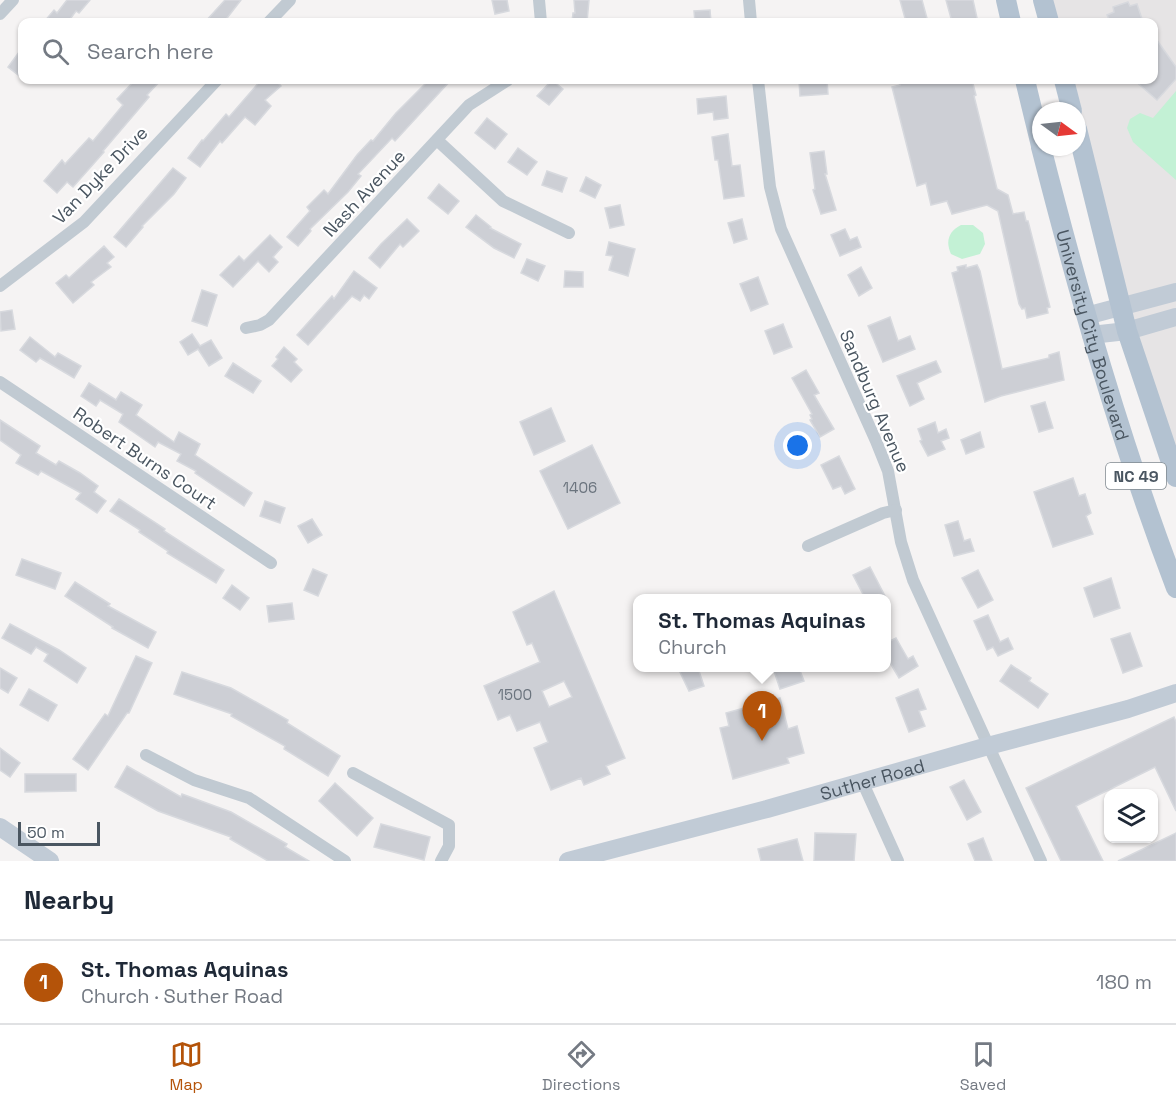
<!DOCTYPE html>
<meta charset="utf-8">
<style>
body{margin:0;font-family:"Space Grotesk",sans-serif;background:#f6f6f7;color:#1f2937}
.controls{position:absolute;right:18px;bottom:18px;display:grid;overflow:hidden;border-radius:12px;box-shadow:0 2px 4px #0004}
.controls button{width:54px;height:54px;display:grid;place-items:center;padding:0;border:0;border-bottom:2px solid #e0e1e3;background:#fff;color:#1f2937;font:30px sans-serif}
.compass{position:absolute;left:1032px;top:102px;width:54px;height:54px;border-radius:50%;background:#fff;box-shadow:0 2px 4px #0004;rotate:105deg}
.scale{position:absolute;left:18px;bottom:15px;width:82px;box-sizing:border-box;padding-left:6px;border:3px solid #4a5661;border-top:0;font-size:16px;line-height:21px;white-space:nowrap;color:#4a5661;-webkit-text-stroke:4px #fff;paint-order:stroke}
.you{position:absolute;left:798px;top:446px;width:21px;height:21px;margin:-15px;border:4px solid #fff;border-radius:50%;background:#1a73e8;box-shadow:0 0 0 9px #1a73e833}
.badge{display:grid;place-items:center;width:39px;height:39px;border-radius:50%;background:#b45309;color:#fff;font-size:20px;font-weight:700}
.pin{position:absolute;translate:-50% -50px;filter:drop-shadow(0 2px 3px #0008)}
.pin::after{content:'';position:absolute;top:32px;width:21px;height:18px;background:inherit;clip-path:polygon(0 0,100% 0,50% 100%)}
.popup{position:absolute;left:633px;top:594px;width:258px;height:78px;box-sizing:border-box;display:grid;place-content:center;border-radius:12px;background:#fff;filter:drop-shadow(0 2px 4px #0005);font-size:20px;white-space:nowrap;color:#747a83}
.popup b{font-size:22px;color:#1f2937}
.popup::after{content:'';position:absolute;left:50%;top:100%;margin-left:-12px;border:12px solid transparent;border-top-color:#fff}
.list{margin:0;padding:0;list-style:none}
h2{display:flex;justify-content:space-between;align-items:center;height:78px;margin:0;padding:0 24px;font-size:26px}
h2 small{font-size:20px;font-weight:400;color:#747a83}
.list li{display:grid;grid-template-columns:39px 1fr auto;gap:18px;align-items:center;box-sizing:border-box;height:84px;padding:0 24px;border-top:2px solid #e0e1e3}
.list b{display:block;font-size:22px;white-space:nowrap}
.list p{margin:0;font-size:20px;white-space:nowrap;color:#747a83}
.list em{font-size:20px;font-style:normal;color:#747a83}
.icon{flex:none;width:33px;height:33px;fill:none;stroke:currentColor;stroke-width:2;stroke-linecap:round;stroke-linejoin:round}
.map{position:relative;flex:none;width:1176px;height:861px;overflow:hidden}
.search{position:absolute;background:#fff;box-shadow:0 2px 4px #0004;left:18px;right:18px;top:18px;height:66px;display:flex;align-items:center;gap:15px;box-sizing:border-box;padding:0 21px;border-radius:12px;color:#747a83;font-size:22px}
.sheet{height:162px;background:#fff}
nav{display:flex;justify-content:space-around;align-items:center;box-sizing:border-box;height:84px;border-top:2px solid #e0e1e3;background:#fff;font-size:16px;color:#747a83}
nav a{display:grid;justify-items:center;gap:3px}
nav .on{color:#b45309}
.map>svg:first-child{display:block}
.education{fill:#e6e4e5}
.green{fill:#c3f1d5}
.building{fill:#cdcfd5;stroke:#d7d9de;stroke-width:1.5;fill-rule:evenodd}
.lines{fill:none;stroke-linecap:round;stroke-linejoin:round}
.street{stroke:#c1cad2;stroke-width:12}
.secondary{stroke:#c1cbd6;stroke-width:18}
.primary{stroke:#b3c2d1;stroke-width:20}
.labels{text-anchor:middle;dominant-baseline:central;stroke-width:4.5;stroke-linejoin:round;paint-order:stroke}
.number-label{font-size:15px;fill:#6b747e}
.shield{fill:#fff;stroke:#808990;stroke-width:1.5}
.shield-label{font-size:16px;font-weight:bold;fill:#4a5661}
.street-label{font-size:18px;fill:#4a5661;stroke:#fff}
</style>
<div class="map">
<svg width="1176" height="861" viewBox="0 0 1176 861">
<rect width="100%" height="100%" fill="#f5f3f3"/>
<polygon class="education" points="1048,0 1176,0 1176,465 1142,368 1069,80 1154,80 1154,22 1054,22"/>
<g class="green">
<polygon points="1176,91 1176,180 1133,142 1127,128 1130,119 1140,113 1153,118"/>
<path d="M961,225H973L983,233L985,244L980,254L962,259L951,254C945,241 949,231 961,225Z"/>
</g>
<g class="building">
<polygon points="67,0 90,0 79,13 76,11 68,22 44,22 54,10 57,13"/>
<polygon points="225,0 241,0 224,22 205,22"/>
<polygon points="492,0 507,0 509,11 495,14"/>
<polygon points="574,0 589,0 587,22 572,22 573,13 575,13"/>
<polygon points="900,0 922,0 928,22 906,22"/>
<polygon points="946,0 973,0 977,18 976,19 977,22 952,22"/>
<polygon points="1128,2 1130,6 1137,4 1143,22 1110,22 1107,15 1114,12 1113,7"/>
<polygon points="710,10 711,22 695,22 694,11"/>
<polygon points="1154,36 1176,67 1176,79 1157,100 1134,80 1154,80"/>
<polygon points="22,48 22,78 8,67"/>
<polygon points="135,80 161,80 147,95 149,97 103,151 104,152 73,187 67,182 57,193 44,181 62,160 65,164 89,138 93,141 123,105 117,99"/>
<polygon points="261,80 275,80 281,86 265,100 271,106 255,125 245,117 222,143 220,141 200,167 188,158 202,140 203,141 226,114 229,117"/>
<polygon points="429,80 451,80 395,141 392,138 358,174 361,176 348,192 310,229 311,231 298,246 287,237 310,211 307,207 324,190 328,194 357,155 371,140 373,141 396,113"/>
<polygon points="552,80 563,89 549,105 537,96"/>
<polygon points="799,80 827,80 828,94 800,96"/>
<polygon points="899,80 972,80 976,95 974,96 997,189 1008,195 1013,214 1024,212 1026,221 1028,221 1050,307 1047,308 1048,313 1027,318 1025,308 1022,309 1019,304 998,211 987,205 952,214 947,201 931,205 926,183 917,186 892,87 900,85"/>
<polygon points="726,96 728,118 714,120 713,112 698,114 697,99"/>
<polygon points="487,118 507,134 495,149 475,133"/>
<polygon points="728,134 732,166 740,165 744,196 724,199 718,160 715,160 712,137"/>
<polygon points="518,148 537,162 527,175 508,162"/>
<polygon points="824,151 827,174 825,174 836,210 821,214 813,190 815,189 810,153"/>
<polygon points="173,168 186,178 174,194 142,226 143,227 126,247 114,237"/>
<polygon points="547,171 567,178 562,192 542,185"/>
<polygon points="586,177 601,185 595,198 580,191"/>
<polygon points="439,184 459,201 448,214 428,198"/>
<polygon points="620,205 624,225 610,228 605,208"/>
<polygon points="476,215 491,227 490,228 521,244 514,258 494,248 466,227"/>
<polygon points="407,219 419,231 403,247 400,244 380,268 369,258 381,244"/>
<polygon points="742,219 747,239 734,243 728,223"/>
<polygon points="845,229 850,240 857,237 861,247 840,256 831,235"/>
<polygon points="270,235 282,247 273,257 278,262 269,272 258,261 233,287 220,275 239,256 244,261"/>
<polygon points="609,242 635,249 628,276 609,270 613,256 606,255"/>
<polygon points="104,246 114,257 107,263 111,267 91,282 94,285 73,303 56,283 66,275 69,278"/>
<polygon points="527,259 545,266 538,281 521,273"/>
<polygon points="966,265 966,268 977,265 980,271 1002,369 1049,358 1049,355 1059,352 1064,380 1001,396 985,402 952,273 958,271 957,267"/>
<polygon points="861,267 872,288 859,296 848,275"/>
<polygon points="354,271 377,288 369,299 364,295 360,301 352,296 308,345 297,335 332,296 334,299"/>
<polygon points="565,271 583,272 583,287 564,287"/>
<polygon points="758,277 768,304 751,311 740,284"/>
<polygon points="202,290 217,295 207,326 192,321"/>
<polygon points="12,310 15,329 1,331 0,312"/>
<polygon points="890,317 898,341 910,336 915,349 883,362 868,326"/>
<polygon points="783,324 792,347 774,354 765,331"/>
<polygon points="192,334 200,346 211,340 222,358 209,366 198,349 188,355 180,342"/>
<polygon points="30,337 55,357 58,353 81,366 74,378 40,358 36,362 20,350"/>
<polygon points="284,347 297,359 294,362 302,370 291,382 272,366 278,359 276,357"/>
<polygon points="936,361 941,372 917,383 924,399 910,406 897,376"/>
<polygon points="233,363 261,381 253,393 225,376"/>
<polygon points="806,370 819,393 814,395 834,429 820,437 810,420 812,419 810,415 812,414 792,378"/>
<polygon points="89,383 116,400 121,392 142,405 136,415 174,442 179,432 200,444 195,455 252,493 244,506 195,473 196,471 177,461 181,454 158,442 155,447 119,422 123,414 100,400 96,406 81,396"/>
<polygon points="1045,402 1053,428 1039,432 1031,406"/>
<polygon points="551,408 565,441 534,455 520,422"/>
<polygon points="0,420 40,446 36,453 56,465 59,461 80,473 98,486 94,492 106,501 97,513 76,499 81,493 41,471 38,475 16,463 21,455 0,440"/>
<polygon points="935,422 938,433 946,429 949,438 941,441 945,449 928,456 920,441 922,440 918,429"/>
<polygon points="980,432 984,447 966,454 961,440"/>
<polygon points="592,445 620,503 568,529 540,471"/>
<polygon points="839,456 855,489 845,494 841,486 833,489 821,465"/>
<polygon points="1073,478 1079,496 1085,494 1091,513 1086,516 1093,534 1053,547 1034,492"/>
<polygon points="119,499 165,529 164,531 224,570 216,583 167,553 168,551 139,532 140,530 110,511"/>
<polygon points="265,501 285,508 280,523 260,516"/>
<polygon points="312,519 322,535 308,543 298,526"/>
<polygon points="958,521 964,541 970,539 974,551 954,556 945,525"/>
<polygon points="22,559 61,573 55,589 16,575"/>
<polygon points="870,567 886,598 865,598 853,575"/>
<polygon points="313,569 327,575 318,596 304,590"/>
<polygon points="978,570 993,600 978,608 962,578"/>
<polygon points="1111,578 1120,608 1094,617 1084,588"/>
<polygon points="75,582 110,604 108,606 156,632 148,648 112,628 113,627 65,596"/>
<polygon points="232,585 249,598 240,610 223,598"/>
<path d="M554,591L625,758L606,766L610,774L584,785L581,778L551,790L534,748L548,742L540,722L517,731L510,715L498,720L484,686L540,662L532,643L527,645L513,612ZM564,681L572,697L549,707L542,691Z"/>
<polygon points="292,603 294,619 269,622 267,606"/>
<polygon points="988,615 1000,642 1008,638 1013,649 998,656 993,647 987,650 974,621"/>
<polygon points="10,624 59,650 86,668 77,683 44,661 48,654 36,647 31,654 2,638"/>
<polygon points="1130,633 1142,666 1123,673 1111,639"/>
<polygon points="896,638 908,659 913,656 918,666 899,678 886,656 886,643"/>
<polygon points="136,656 152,663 129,713 127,713 88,770 73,759 105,714 108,716"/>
<polygon points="1011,665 1031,678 1029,681 1048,694 1038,708 1000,681"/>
<polygon points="0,668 17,678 8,693 0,688"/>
<polygon points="678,668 698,668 704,686 689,691"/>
<polygon points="773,668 799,668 804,681 780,689"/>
<polygon points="182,672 231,688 288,720 287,723 340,756 328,776 284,749 285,746 231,716 232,714 174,694"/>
<polygon points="29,689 57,705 48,721 20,705"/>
<polygon points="918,689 926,709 919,711 925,726 909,732 896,698"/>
<polygon points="780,698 788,729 797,726 804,753 787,758 789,763 733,779 720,728 729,726 726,713"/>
<polygon points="1174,717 1176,722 1176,811 1155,767 1076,806 1103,861 1061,861 1026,788"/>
<polygon points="0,748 20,763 10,777 0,770"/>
<polygon points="127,766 181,797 182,794 231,812 287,844 285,847 309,861 268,861 230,839 231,837 158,811 115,787"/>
<polygon points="25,774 76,774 76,791 25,792"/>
<polygon points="964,780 981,812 967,820 950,787"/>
<polygon points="335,783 373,818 357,836 319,801"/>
<polygon points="381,824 430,837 424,860 374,847"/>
<polygon points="815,833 856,834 854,861 814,861"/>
<polygon points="1176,833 1176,861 1118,861"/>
<polygon points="983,838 992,861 975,861 968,844"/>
<polygon points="797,839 803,861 761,861 758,849"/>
</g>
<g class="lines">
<g class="street">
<polyline points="539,0 541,22"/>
<polyline points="749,0 751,22"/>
<polyline points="0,14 13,0"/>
<polyline points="269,22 290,0"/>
<polyline points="758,80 770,187 781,229 876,441 888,471 901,542 913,580 1041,861"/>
<polyline points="437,140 503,201 569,233"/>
<polyline points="0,286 84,222 217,80"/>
<polyline points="246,328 260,325 269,320 469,105 508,80"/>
<polyline points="0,382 271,563"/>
<polyline points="808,546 883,513 896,510"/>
<polyline points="146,755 194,780 249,798 345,861"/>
<polyline points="353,773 449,825 449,846 441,861"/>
<polyline points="862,781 898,861"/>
</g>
<g class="secondary">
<polyline points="1086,316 1176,292"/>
<polyline points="1091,335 1127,331 1176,317"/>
<polyline points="0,827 50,861"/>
<path id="s1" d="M568,861L767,809L988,746L1128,709L1176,693"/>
</g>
<g class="primary">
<polyline points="1006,0 1011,22"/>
<polyline points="1043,0 1049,22"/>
<polyline points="1025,80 1041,146"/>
<polyline points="1064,80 1072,111"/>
<polyline points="1077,129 1127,331 1176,477"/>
<path id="s2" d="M1041,147C1079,296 1121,444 1176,588"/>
</g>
</g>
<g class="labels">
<g class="number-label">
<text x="580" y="487">1406</text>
<text x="515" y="694">1500</text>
</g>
<rect class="shield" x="1106" y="463" width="60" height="26" rx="4.5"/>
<g class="shield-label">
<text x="1136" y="476">NC 49</text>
</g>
<g class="street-label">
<text transform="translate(100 175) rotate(-46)">Van Dyke Drive</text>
<text transform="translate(364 193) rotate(-47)">Nash Avenue</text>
<text stroke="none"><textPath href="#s2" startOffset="195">University City Boulevard</textPath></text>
<text transform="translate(875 401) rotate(67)">Sandburg Avenue</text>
<text transform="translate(145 458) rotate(34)">Robert Burns Court</text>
<text stroke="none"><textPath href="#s1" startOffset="315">Suther Road</textPath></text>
</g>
</g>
</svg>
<div class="controls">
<button><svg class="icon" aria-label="layers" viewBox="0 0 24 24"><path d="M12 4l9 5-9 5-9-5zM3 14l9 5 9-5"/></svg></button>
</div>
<svg class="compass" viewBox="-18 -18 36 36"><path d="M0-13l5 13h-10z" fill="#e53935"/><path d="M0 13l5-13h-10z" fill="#747a83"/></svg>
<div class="scale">50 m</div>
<div class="you"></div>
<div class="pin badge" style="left:762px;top:741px">1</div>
<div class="popup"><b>St. Thomas Aquinas</b>Church</div>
<div class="search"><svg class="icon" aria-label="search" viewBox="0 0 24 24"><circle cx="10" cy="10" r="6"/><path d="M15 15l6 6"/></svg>Search here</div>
</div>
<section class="sheet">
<h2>Nearby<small></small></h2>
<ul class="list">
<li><span class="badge">1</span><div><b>St. Thomas Aquinas</b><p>Church · Suther Road</p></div><em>180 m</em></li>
</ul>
</section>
<nav>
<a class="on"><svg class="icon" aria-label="map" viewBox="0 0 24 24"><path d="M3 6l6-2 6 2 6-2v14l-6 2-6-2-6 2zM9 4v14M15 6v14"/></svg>Map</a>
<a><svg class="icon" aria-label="directions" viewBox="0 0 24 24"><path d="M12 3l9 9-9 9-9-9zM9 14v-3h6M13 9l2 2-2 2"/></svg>Directions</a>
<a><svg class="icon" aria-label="saved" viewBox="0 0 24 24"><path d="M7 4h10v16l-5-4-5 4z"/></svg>Saved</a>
</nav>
